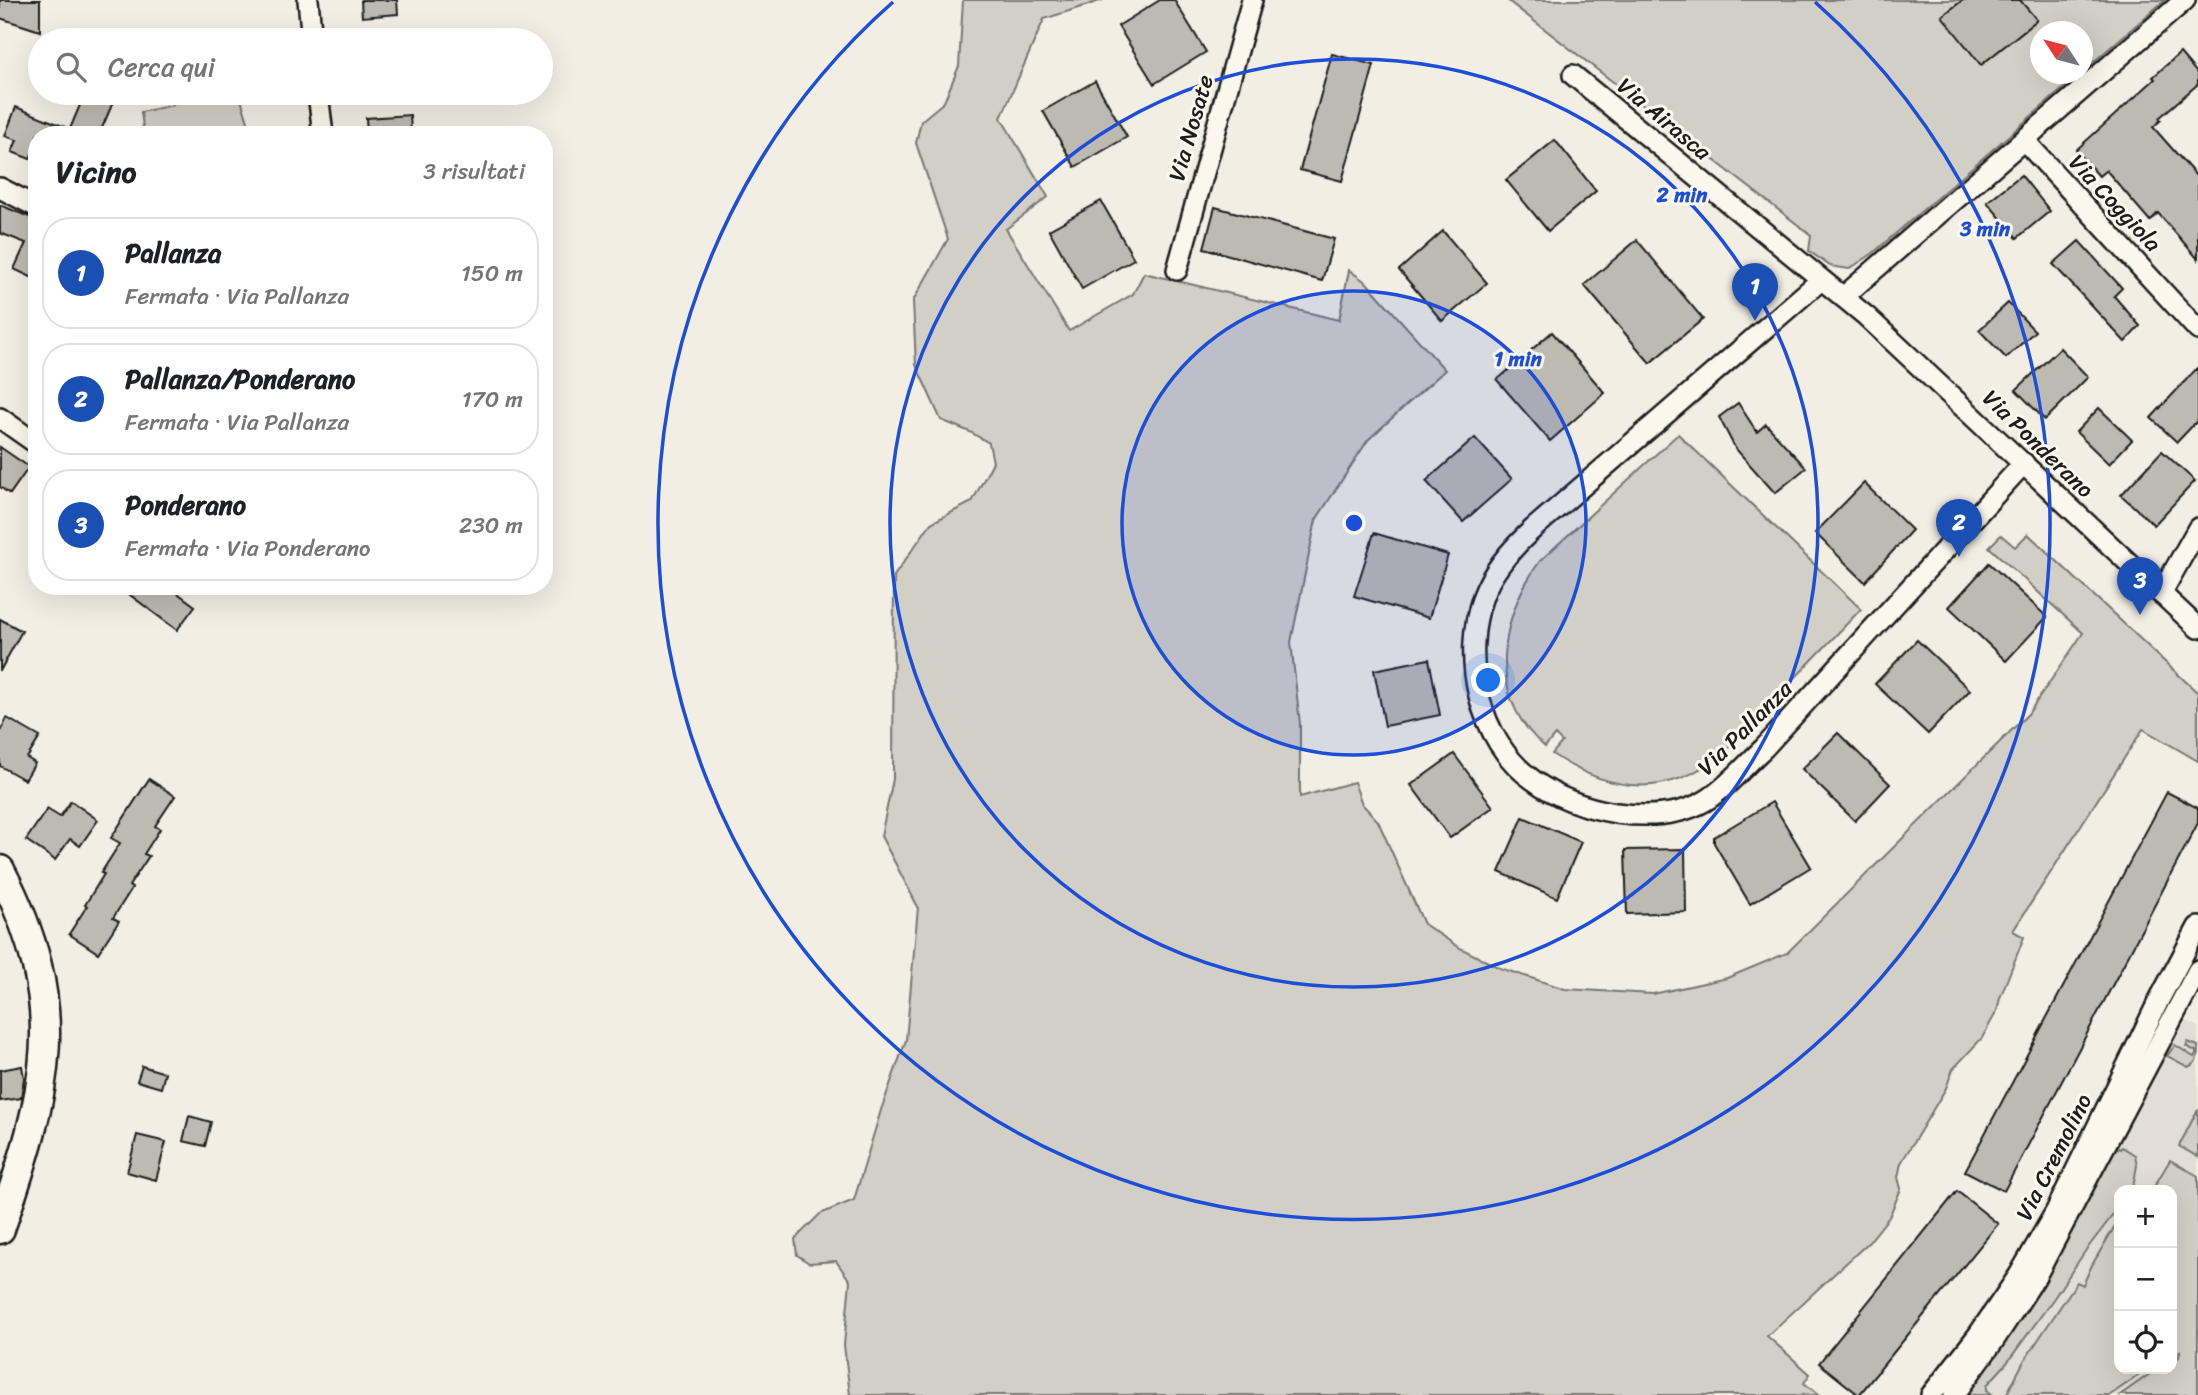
<!DOCTYPE html>
<html lang="it">
<meta charset="utf-8">
<style>
body{margin:0;font-family:Sriracha,sans-serif;background:#f6f6f6;color:#202124}
.controls{position:absolute;right:21px;bottom:21px;display:grid;overflow:hidden;border-radius:14px;box-shadow:0 7px 28px #0002}
.controls button{width:63px;height:63px;display:grid;place-items:center;padding:0;border:0;border-bottom:2px solid #e0e0e0;background:#fff;color:#202124;font:35px sans-serif}
.compass{position:absolute;left:2030px;top:21px;width:63px;height:63px;border-radius:50%;background:#fff;box-shadow:0 7px 28px #0002;rotate:306deg}
.you{position:absolute;left:1489px;top:681px;width:24px;height:24px;margin:-18px;border:5px solid #fff;border-radius:50%;background:#1a73e8;box-shadow:0 0 0 10px #1a73e833}
.badge{display:grid;place-items:center;width:46px;height:46px;border-radius:50%;background:#111827;color:#fff;font-size:23px;font-weight:700}
.pin{position:absolute;translate:-50% -58px;filter:drop-shadow(0 2px 4px #0008)}
.pin::after{content:'';position:absolute;top:37px;width:24px;height:21px;background:inherit;clip-path:polygon(0 0,100% 0,50% 100%)}
.list{margin:0;padding:0;list-style:none}
h2{display:flex;justify-content:space-between;align-items:center;height:91px;margin:0;padding:0 28px;font-size:30px}
h2 small{font-size:23px;font-weight:400;color:#757577}
.list li{display:grid;grid-template-columns:46px 1fr auto;gap:21px;align-items:center;box-sizing:border-box;height:112px;margin:0 14px 14px;padding:0 14px;border:2px solid #e0e0e0;border-radius:28px}
.list b{display:block;font-size:26px;white-space:nowrap}
.list p{margin:0;font-size:23px;white-space:nowrap;color:#757577}
.list em{font-size:23px;font-style:normal;color:#757577}
.icon{flex:none;width:38px;height:38px;fill:none;stroke:currentColor;stroke-width:2;stroke-linecap:round;stroke-linejoin:round}
.map{position:relative;flex:none;width:2198px;height:1395px;overflow:hidden}
.search{position:absolute;background:#fff;box-shadow:0 7px 28px #0002;left:28px;top:28px;width:525px;height:77px;display:flex;align-items:center;gap:18px;box-sizing:border-box;padding:0 24px;border-radius:38px;color:#757577;font-size:26px}
.panel{position:absolute;background:#fff;box-shadow:0 7px 28px #0002;left:28px;top:126px;width:525px;height:469px;border-radius:28px}
.map>svg:first-child{display:block}
.built{fill:#e2ded5;fill-rule:evenodd}
.green{fill:#d2cfc6;stroke:#777671;stroke-width:2}
.building{fill:#bdbab1;stroke:#1c1c1c;stroke-width:2}
.lines{fill:none;stroke-linecap:round;stroke-linejoin:round}
.street-casing{stroke:#1c1c1c;stroke-width:24}
.secondary-casing{stroke:#1c1c1c;stroke-width:33}
.street{stroke:#fbf7ec;stroke-width:19}
.secondary{stroke:#fbf7ec;stroke-width:28}
.ring{fill:none;stroke:#1d4ed8;stroke-width:3.5}
.labels{text-anchor:middle;dominant-baseline:central;stroke-width:6;stroke-linejoin:round;paint-order:stroke}
.street-label{font-size:23px;fill:#1c1c1c;stroke:#fbf7ec}
.centre{fill:#1d4ed8;stroke:#fbf7ec;stroke-width:3.5}
.ring-label{font-size:21px;text-anchor:middle;font-weight:bold;fill:#1d4ed8;stroke:#fbf7ec;stroke-width:6;stroke-linejoin:round;paint-order:stroke}
</style>
<div class="map">
<svg width="2198" height="1395" viewBox="0 0 2198 1395">
<rect width="100%" height="100%" fill="#f2eee4"/>
<filter id="ink" filterUnits="userSpaceOnUse"><feTurbulence type="fractalNoise" baseFrequency=".0143" numOctaves="2"/><feDisplacementMap in="SourceGraphic" scale="14" xChannelSelector="R" yChannelSelector="G"/><feConvolveMatrix kernelMatrix="1 2 1 2 8 2 1 2 1" color-interpolation-filters="sRGB"/></filter>
<g filter="url(#ink)">
<path class="built" d="M2181,1018L2198,1027V1395H1963ZM2119,1190H2172V1369H2119Z"/>
<g class="green">
<polygon points="963,0 1103,0 1044,19 1001,118 1048,197 1006,229 1069,331 1133,294 1144,273 1339,320 1349,270 1367,283 1445,370 1368,440 1316,520 1291,642 1300,724 1300,797 1354,782 1362,804 1378,821 1424,924 1460,948 1500,968 1565,989 1653,994 1727,978 1787,953 2028,714 2083,633 1989,547 2001,535 2015,547 2028,534 2198,693 2198,761 2143,729 2013,931 2024,937 2000,998 1997,1011 1982,1038 1953,1069 1946,1088 1901,1163 1898,1177 1901,1189 1889,1217 1869,1242 1767,1336 1810,1374 1804,1383 1819,1395 850,1395 844,1345 850,1281 836,1261 809,1263 797,1255 795,1239 820,1214 854,1200 881,1110 906,1040 918,907 881,836 893,779 894,576 931,523 972,502 993,462 989,443 970,432 941,420 916,365 913,301 948,239 916,143 921,121 944,102 959,66"/>
<polygon points="1507,0 2165,0 2083,71 2082,32 2040,32 2040,74 2080,74 1872,254 1849,269 1830,266 1809,251 1811,235"/>
<polygon points="207,93 239,93 252,135 144,135 141,112 173,105 174,96"/>
<path d="M1678,434L1861,609C1831,640 1802,671 1772,702C1755,720 1739,740 1720,755C1665,800 1607,791 1552,754L1562,742L1555,735L1545,747C1486,697 1499,617 1540,561Z"/>
<path d="M2188,1042L2198,1046C2198,1057 2198,1063 2188,1067L2167,1056L2175,1045L2194,1057L2197,1052L2186,1046Z"/>
<polygon points="2198,1109 2198,1157 2179,1146"/>
<polygon points="2114,1146 2120,1149 2122,1147 2135,1155 2137,1165 2133,1188 2131,1190 2119,1190 2119,1207 2086,1250 2054,1298 2006,1364 1987,1385 1987,1390 1993,1395 1963,1395"/>
<polygon points="2170,1160 2198,1176 2198,1395 2120,1395 2157,1369 2172,1369 2172,1361 2179,1357 2180,1351 2172,1355 2172,1190 2152,1190"/>
<polygon points="2119,1219 2119,1369 2148,1369 2110,1395 2006,1395 2024,1361 2077,1282 2083,1285 2092,1265"/>
</g>
<g class="building">
<polygon points="0,0 40,0 40,31 0,18"/>
<polygon points="361,0 397,0 398,14 362,17"/>
<polygon points="1160,0 1174,0 1206,52 1154,84 1118,26"/>
<polygon points="1963,0 2020,0 2037,20 1981,65 1942,16"/>
<polygon points="2180,53 2198,74 2198,84 2159,118 2161,120 2153,127 2198,178 2198,259 2158,213 2150,221 2106,170 2099,176 2076,150 2155,79 2153,77"/>
<polygon points="1332,54 1374,65 1342,181 1300,170"/>
<polygon points="1095,81 1127,137 1075,167 1043,111"/>
<polygon points="85,93 117,93 99,135 37,135 37,143 30,159 12,152 17,140 5,136 16,107 70,129"/>
<polygon points="410,115 411,135 367,135 366,118"/>
<polygon points="1555,140 1596,191 1548,231 1506,180"/>
<polygon points="2021,175 2050,211 2017,238 1987,202"/>
<polygon points="1101,201 1134,259 1082,289 1049,230"/>
<polygon points="0,205 37,220 37,280 14,269 26,243 0,233"/>
<polygon points="1215,207 1334,239 1322,281 1204,248"/>
<polygon points="1443,231 1487,283 1442,321 1399,270"/>
<polygon points="1637,240 1703,319 1650,363 1584,285"/>
<polygon points="2079,241 2122,288 2114,296 2140,326 2125,342 2053,264"/>
<polygon points="2008,303 2035,331 2006,358 1979,330"/>
<polygon points="1552,332 1605,393 1550,441 1497,380"/>
<polygon points="2060,348 2088,377 2045,420 2016,390"/>
<polygon points="2198,367 2198,420 2177,442 2151,418"/>
<polygon points="1738,403 1757,432 1766,424 1806,468 1775,493 1735,448 1719,417"/>
<polygon points="2099,408 2132,440 2109,464 2076,432"/>
<polygon points="1475,438 1512,479 1463,522 1426,481"/>
<polygon points="0,447 29,467 10,494 0,487"/>
<polygon points="2162,451 2195,481 2154,525 2121,495"/>
<polygon points="1864,483 1912,530 1865,582 1815,533"/>
<polygon points="1374,533 1448,555 1429,618 1354,596"/>
<polygon points="1989,563 2047,617 2006,661 1949,607"/>
<polygon points="118,586 168,586 195,606 177,630"/>
<polygon points="0,619 22,631 0,671"/>
<polygon points="1917,640 1970,690 1928,734 1875,684"/>
<polygon points="1429,659 1440,715 1385,726 1374,670"/>
<polygon points="7,718 40,737 27,758 35,763 25,780 0,766 0,732"/>
<polygon points="1838,733 1890,784 1855,821 1802,769"/>
<polygon points="1454,754 1493,807 1450,838 1411,785"/>
<polygon points="149,779 175,796 155,826 160,829 144,854 149,856 129,886 132,888 113,918 119,921 98,953 69,934 87,906 85,905 104,874 101,873 120,843 111,838"/>
<polygon points="2167,792 2198,808 2198,823 2004,1191 1965,1171"/>
<polygon points="71,801 98,820 80,846 70,839 55,860 26,840 47,809 60,817"/>
<polygon points="1772,802 1811,867 1750,904 1714,843 1714,837"/>
<polygon points="1523,817 1581,842 1557,898 1499,872"/>
<polygon points="1685,849 1686,912 1627,914 1625,850"/>
<polygon points="22,1066 24,1078 21,1098 0,1101 0,1070"/>
<polygon points="142,1066 165,1073 161,1088 137,1081"/>
<polygon points="189,1116 211,1122 205,1146 183,1141"/>
<polygon points="137,1135 166,1142 156,1180 127,1172"/>
<polygon points="1957,1191 1998,1224 1859,1395 1819,1363"/>
</g>
<g class="lines">
<g class="street-casing">
<g id="street">
<polyline points="308,0 312,40"/>
<polyline points="1573,75 1866,316 2198,628"/>
<polyline points="318,93 323,135"/>
<polyline points="2024,140 2198,330"/>
<polyline points="0,188 37,207"/>
<polyline points="1177,270 1252,0"/>
<path d="M1821,280L1534,528C1513,547 1493,569 1483,596C1461,657 1478,741 1533,780C1557,798 1586,808 1616,813C1645,817 1679,816 1705,801C1727,788 1745,765 1764,748L2024,463"/>
<polyline points="1843,297 2185,0"/>
<polyline points="0,418 37,444"/>
<polyline points="2161,594 2198,528"/>
<polyline points="1931,1395 1978,1335 2019,1275 2056,1211 2159,1000 2198,927"/>
<polyline points="1954,1395 1993,1342 2035,1278 2198,970"/>
</g>
</g>
<g class="secondary-casing">
<path id="secondary" d="M0,870C71,1007 48,1090 0,1229"/>
</g>
<use href="#street" class="street"/>
<use href="#secondary" class="secondary"/>
</g>
</g>
<circle cx="1354" cy="523" r="232" fill="#1d4ed8" fill-opacity=".12"/>
<g class="ring">
<circle cx="1354" cy="523" r="232"/>
<circle cx="1354" cy="523" r="464"/>
<path d="M1815 2A696 696 0 1 1 893 2"/>
</g>
<g class="labels">
<g class="street-label">
<text transform="translate(1664 119) rotate(40)">Via Airasca</text>
<text transform="translate(1191 128) rotate(-74)">Via Nosate</text>
<text transform="translate(2115 203) rotate(47)">Via Coggiola</text>
<text transform="translate(2038 444) rotate(44)">Via Ponderano</text>
<text transform="translate(1745 728) rotate(-45)">Via Pallanza</text>
<text transform="translate(2054 1157) rotate(-63)">Via Cremolino</text>
</g>
</g>
<circle cx="1354" cy="523" r="10" class="centre"/>
<g class="ring-label">
<text x="1682" y="202">2 min</text>
<text x="1985" y="236">3 min</text>
<text x="1518" y="366">1 min</text>
</g>
</svg>
<div class="controls">
<button>+</button>
<button>−</button>
<button><svg class="icon" aria-label="locate" viewBox="0 0 24 24"><circle cx="12" cy="12" r="6"/><path d="M12 2v4M12 18v4M2 12h4M18 12h4"/></svg></button>
</div>
<svg class="compass" viewBox="-18 -18 36 36"><path d="M0-13l5 13h-10z" fill="#e53935"/><path d="M0 13l5-13h-10z" fill="#757577"/></svg>
<div class="you"></div>
<div class="pin badge" style="left:1755px;top:321px;background:#1a4fb4">1</div>
<div class="pin badge" style="left:1959px;top:557px;background:#1a4fb4">2</div>
<div class="pin badge" style="left:2140px;top:615px;background:#1a4fb4">3</div>
<div class="search"><svg class="icon" aria-label="search" viewBox="0 0 24 24"><circle cx="10" cy="10" r="6"/><path d="M15 15l6 6"/></svg>Cerca qui</div>
<section class="panel">
<h2>Vicino<small>3 risultati</small></h2>
<ul class="list">
<li><span class="badge" style="background:#1a4fb4">1</span><div><b>Pallanza</b><p>Fermata · Via Pallanza</p></div><em>150 m</em></li>
<li><span class="badge" style="background:#1a4fb4">2</span><div><b>Pallanza/Ponderano</b><p>Fermata · Via Pallanza</p></div><em>170 m</em></li>
<li><span class="badge" style="background:#1a4fb4">3</span><div><b>Ponderano</b><p>Fermata · Via Ponderano</p></div><em>230 m</em></li>
</ul>
</section>
</div>
